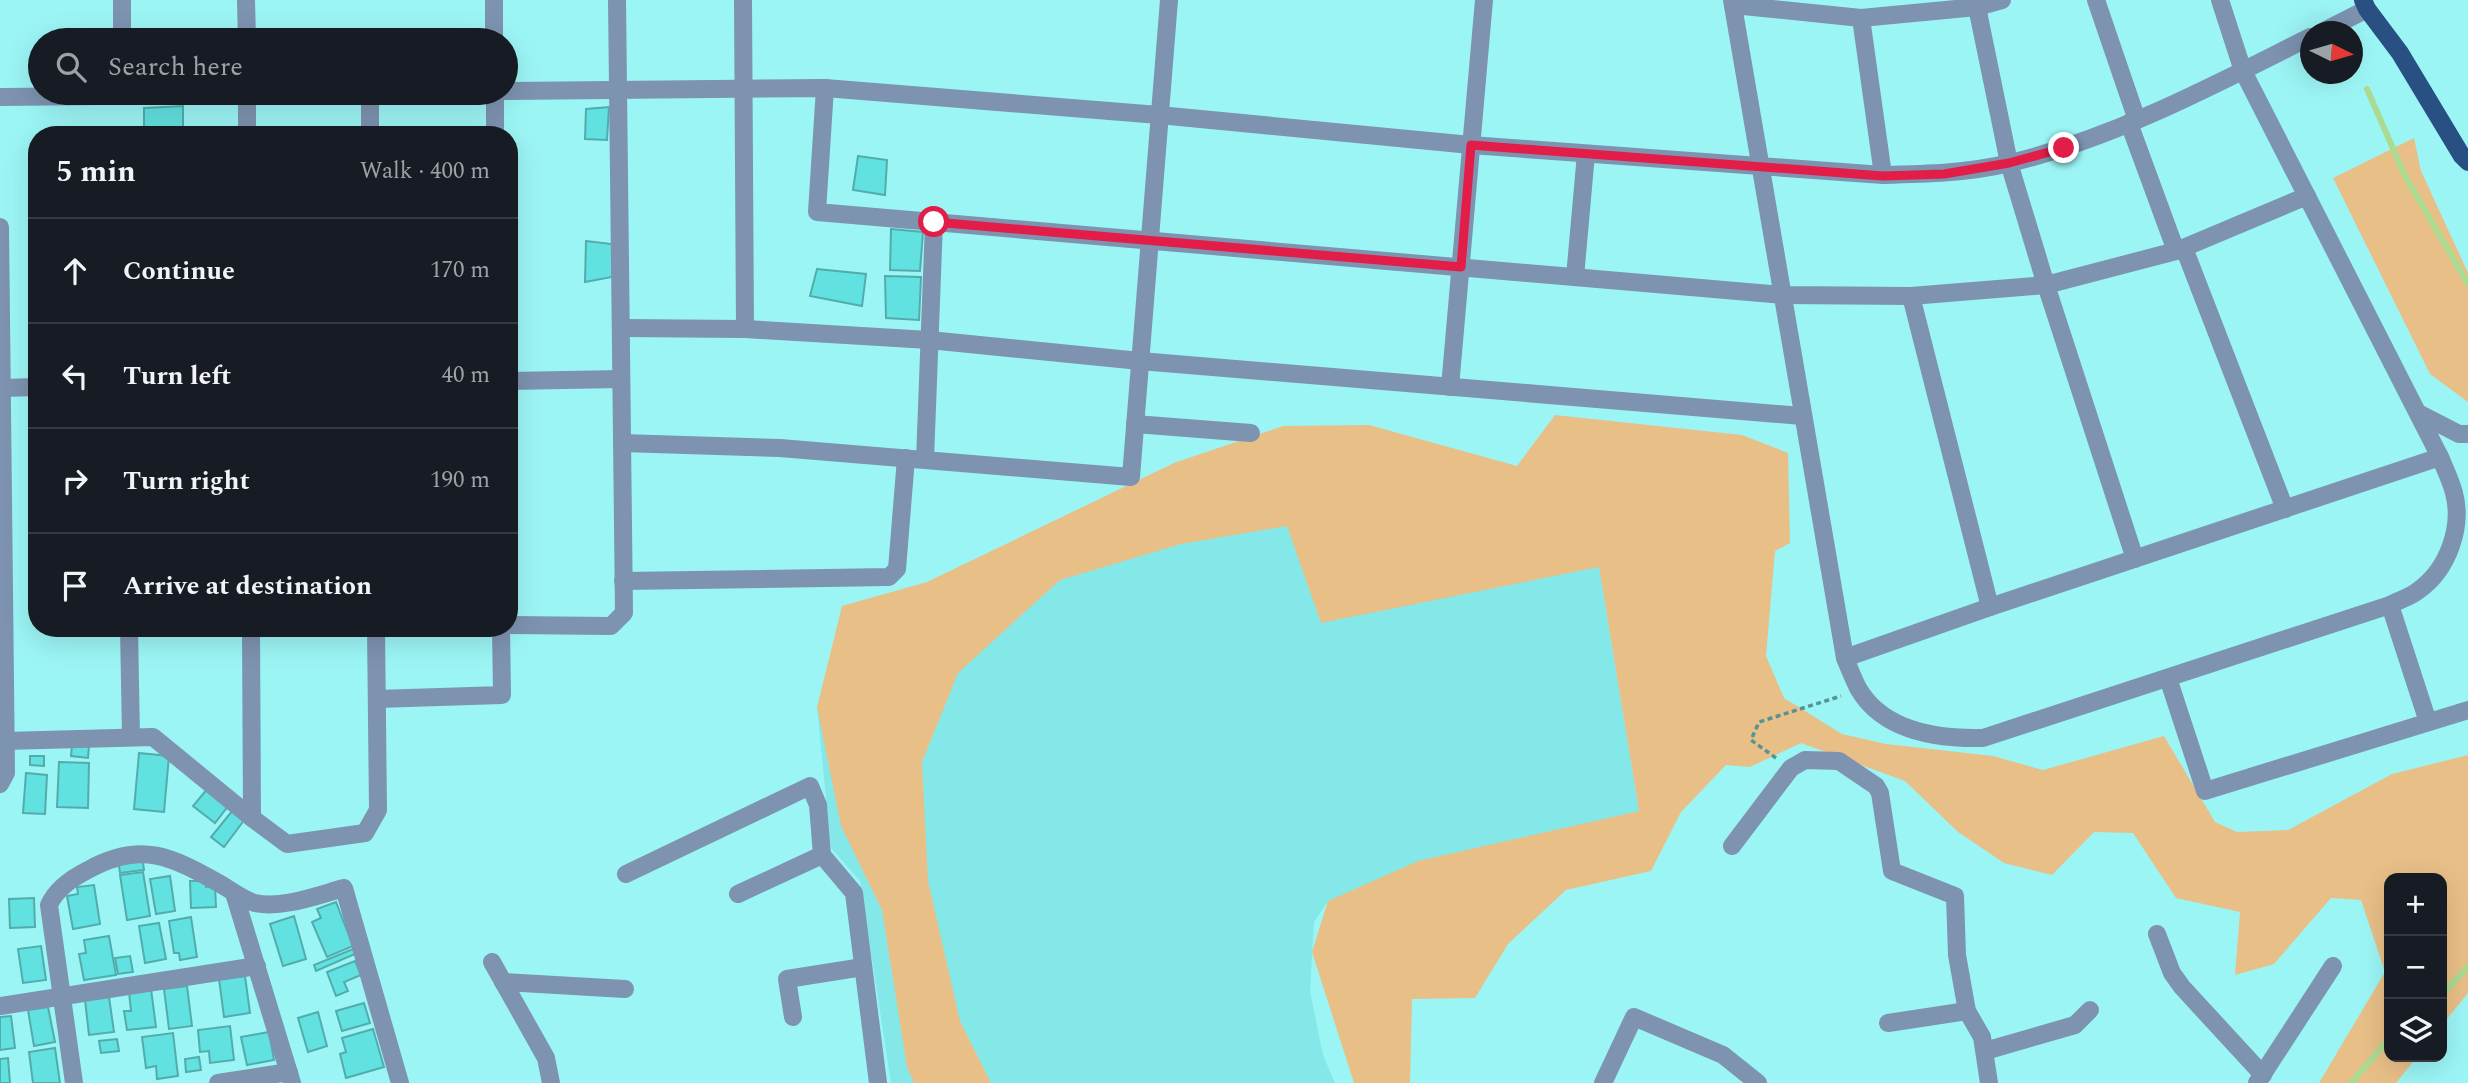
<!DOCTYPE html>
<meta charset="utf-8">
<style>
body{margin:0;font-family:Spectral,serif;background:#242831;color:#f1f3f6}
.controls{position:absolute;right:21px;bottom:21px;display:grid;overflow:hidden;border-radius:14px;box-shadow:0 7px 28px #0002}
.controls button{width:63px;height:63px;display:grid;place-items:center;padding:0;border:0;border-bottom:2px solid #363941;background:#171b24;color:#f1f3f6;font:35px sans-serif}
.compass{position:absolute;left:2300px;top:21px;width:63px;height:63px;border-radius:50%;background:#171b24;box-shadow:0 7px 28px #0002;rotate:95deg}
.stop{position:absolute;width:21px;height:21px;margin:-16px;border:5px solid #e11d48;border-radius:50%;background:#fff}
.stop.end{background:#e11d48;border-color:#fff;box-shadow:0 2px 7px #0008}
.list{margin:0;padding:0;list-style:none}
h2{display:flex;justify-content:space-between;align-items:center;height:91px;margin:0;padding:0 28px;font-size:30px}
h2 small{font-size:23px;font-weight:400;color:#9ea1a6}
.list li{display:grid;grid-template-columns:46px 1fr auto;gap:21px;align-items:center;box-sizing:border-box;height:105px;padding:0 28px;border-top:2px solid #363941}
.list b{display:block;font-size:26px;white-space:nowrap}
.list em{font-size:23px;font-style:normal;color:#9ea1a6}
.icon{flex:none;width:38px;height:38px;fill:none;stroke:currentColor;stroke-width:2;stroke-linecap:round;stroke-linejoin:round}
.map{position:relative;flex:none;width:2468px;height:1083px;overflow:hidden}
.search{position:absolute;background:#171b24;box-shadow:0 7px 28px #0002;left:28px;top:28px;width:490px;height:77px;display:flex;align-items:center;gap:18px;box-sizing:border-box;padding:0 24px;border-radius:38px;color:#9ea1a6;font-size:26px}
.panel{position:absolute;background:#171b24;box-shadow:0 7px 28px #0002;left:28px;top:126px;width:490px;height:511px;border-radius:28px}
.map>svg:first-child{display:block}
.built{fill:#84e8e8}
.green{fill:#e8bf87}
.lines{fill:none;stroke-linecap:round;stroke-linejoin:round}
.stream{stroke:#aadb91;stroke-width:6}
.building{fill:#62e1e1;stroke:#52acac;stroke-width:2}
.path{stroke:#559494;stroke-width:3.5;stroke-dasharray:5 3.5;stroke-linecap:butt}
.minor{stroke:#7d93b0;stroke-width:18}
.major{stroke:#295082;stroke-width:18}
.route{stroke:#e11d48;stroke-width:9}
</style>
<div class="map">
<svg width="2468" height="1083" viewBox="0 0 2468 1083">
<rect width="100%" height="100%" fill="#9cf5f5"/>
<polygon class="built" points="1287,525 1595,541 1642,829 1328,901 1314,922 1310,991 1323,1055 1335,1083 891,1083 860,881 831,848 817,707 870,617 1025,572"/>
<g class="green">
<polygon points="2414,138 2421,171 2468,273 2468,402 2430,374 2333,178"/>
<polygon points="1555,415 1742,435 1788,453 1790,543 1775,551 1766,656 1784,698 1842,734 1886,744 1993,756 2043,770 2164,736 2215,822 2237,832 2288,830 2392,774 2468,755 2468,993 2442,1025 2442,878 2389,878 2389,1057 2417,1057 2396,1083 2319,1083 2385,972 2361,900 2331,898 2274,964 2235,975 2240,912 2176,898 2133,833 2094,832 2052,875 2004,863 1958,832 1905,781 1801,743 1750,767 1726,765 1681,812 1651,871 1566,890 1508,944 1475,998 1412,999 1410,1083 1354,1083 1312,952 1328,901 1418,861 1639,811 1599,567 1321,623 1287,526 1181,544 1060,580 958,673 922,762 928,881 960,1021 991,1083 914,1083 907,1067 882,910 841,826 817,707 842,606 927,582 1174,463 1283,426 1369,425 1517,466"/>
</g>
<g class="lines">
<g class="stream">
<polyline points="2367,89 2405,176 2468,284"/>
<polyline points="2442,994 2468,967"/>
<polyline points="2351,1083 2389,1039"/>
</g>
</g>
<g class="building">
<polygon points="183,106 183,135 144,135 144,108"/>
<polygon points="609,107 607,140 585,139 586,109"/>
<polygon points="858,156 887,160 885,195 853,190"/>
<polygon points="891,229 923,232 920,271 890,270"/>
<polygon points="586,241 620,245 612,277 585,282"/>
<polygon points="817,269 866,274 862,306 810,296"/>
<polygon points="885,276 921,277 919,320 886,318"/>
<polygon points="72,745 89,746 88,758 71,756"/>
<polygon points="139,753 169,756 164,812 134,809"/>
<polygon points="30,756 44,756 44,766 30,765"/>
<polygon points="59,762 89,763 88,808 57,807"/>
<polygon points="26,773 47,775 45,814 23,813"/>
<polygon points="208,788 229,805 215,823 193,806"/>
<polygon points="233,810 245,819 224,847 211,837"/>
<polygon points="142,856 144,870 120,873 118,860"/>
<polygon points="143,872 150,916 127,920 120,875"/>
<polygon points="170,876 175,911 156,914 150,879"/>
<polygon points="190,881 206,881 206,887 215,886 216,907 191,908"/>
<polygon points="94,885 100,924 73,929 67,896 78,894 77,887"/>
<polygon points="34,898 35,927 10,928 9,899"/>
<polygon points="336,902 353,946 327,957 312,922 321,918 317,909"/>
<polygon points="294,916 306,959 283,966 270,924"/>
<polygon points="191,917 197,957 180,960 179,953 174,953 169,921"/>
<polygon points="159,923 166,959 145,963 139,926"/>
<polygon points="109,936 116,975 84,980 79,954 86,953 84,940"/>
<polygon points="41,946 46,980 23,983 18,949"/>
<polygon points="353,949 355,954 316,971 314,965"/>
<polygon points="130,956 133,972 118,974 115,958"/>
<polygon points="355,961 361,975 344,982 348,991 336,996 327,972"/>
<polygon points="245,976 250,1013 224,1017 219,979"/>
<polygon points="187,986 192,1026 169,1029 164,989"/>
<polygon points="151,989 156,1027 127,1030 124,1011 131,1011 129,992"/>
<polygon points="109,997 114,1032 89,1035 85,1000"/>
<polygon points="364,1003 370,1023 342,1031 336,1011"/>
<polygon points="48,1007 55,1042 34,1046 28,1010"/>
<polygon points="318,1012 327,1046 308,1052 298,1018"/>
<polygon points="11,1016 15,1048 0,1050 0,1017"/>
<polygon points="230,1026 234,1060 210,1063 209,1051 200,1052 198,1030"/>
<polygon points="373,1029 384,1067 346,1078 340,1054 346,1052 342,1038"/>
<polygon points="269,1032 274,1060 247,1065 241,1037"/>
<polygon points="173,1033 178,1076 157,1079 156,1066 146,1068 142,1037"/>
<polygon points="117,1039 119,1051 101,1053 99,1041"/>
<polygon points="55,1048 60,1083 33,1083 29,1052"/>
<polygon points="199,1057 201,1070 186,1072 185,1059"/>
<polygon points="8,1058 10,1083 0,1083 0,1059"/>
</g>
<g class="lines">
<polyline class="path" points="1776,758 1751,740 1759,722 1841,696"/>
<g class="minor">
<polyline points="122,0 122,40"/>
<polyline points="246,0 247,40"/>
<polyline points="494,0 494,40"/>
<polyline points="743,0 745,329 929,340 1140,361 1802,416"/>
<path d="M1732,0L1845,658C1849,668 1853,678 1858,688C1883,732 1938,739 1983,738L2390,605C2399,600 2411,597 2419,590C2448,569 2463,527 2454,493C2451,481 2445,469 2440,457L2243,71L2220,0"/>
<polyline points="2096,0 2137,120"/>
<polyline points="1733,5 1861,18 1977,7 2002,0"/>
<polyline points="1977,7 2009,163 2046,285 2135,559"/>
<polyline points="1861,18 1883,175"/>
<polyline points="2322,32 2367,9"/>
<polyline points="825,88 817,212 1782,295 1911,296 2046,285 2176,251 2307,196"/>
<path d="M506,91L825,88L1159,115L1471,145L1883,175C1926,174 1968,173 2010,163C2115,138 2214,85 2310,37"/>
<polyline points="247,93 247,135"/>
<polyline points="370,93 370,135"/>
<polyline points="495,93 495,135"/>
<polyline points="0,97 391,93"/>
<polyline points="2129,123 2176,251"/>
<polyline points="0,227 6,773 0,784"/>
<polyline points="2184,248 2285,509"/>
<polyline points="1575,277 1586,154"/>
<polyline points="1911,296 1990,607"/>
<polyline points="621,328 745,329"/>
<polyline points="509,381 621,379"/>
<polyline points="1450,387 1484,0"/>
<polyline points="2,388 37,387"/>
<polyline points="2418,413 2459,434 2468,434"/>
<polyline points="1135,424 1251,433"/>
<polyline points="622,443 780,448 1131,477 1169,0"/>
<polyline points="925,460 934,222"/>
<polyline points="623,581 889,577 897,569 906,458"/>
<polyline points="2390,605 2428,722"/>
<polyline points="509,625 611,626 624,613 617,0"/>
<polyline points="129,628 131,737"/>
<polyline points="1845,658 1990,607 2440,457"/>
<polyline points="2168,678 2205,791 2468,710"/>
<polyline points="377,699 502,695 501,628"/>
<polyline points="5,741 153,737 252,818 251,628"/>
<polyline points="252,818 287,844 365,833 378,810 376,628"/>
<polyline points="1732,846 1791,768 1805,760 1839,761 1876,786 1880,793 1892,871 1955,896 1957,955 1967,1011 1982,1037 1989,1083"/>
<polyline points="626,874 810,786 818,805 822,855 854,893 878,1083"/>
<polyline points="234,893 292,1083"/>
<polyline points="738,894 822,855"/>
<polyline points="2157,934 2172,973 2182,987 2263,1075"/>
<polyline points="492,962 546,1058 551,1083"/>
<polyline points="503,982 625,989"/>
<polyline points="0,1006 257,966"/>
<polyline points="793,1017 787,979 863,967"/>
<polyline points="1888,1023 1967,1011"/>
<polyline points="1985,1051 2075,1025 2090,1010"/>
<path d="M74,1083L49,905C56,889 72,878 88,870C142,840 172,857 222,885C232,891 244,900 255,903C282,909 318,895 344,888L400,1083"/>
<polyline points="218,1083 289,1072"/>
<polyline points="1603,1083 1634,1017 1723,1055 1758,1083"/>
<polyline points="2257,1083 2333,966"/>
</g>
<polyline class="major" points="2363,0 2367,9 2400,53 2462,156 2468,162"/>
</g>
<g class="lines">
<polyline class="route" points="934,222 1461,267 1471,145 1883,176 1944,174 2009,163 2064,148"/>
</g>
</svg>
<div class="controls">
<button>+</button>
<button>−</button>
<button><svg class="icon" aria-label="layers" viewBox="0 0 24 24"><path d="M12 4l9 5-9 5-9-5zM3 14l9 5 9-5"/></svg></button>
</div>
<svg class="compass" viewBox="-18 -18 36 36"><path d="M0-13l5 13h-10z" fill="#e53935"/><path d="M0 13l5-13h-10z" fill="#9ea1a6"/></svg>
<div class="stop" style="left:934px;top:222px"></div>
<div class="stop end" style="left:2064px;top:148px"></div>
<div class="search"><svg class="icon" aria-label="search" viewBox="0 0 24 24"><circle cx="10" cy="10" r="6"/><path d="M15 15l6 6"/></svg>Search here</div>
<section class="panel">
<h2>5 min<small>Walk · 400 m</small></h2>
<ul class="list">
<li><svg class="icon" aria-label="ahead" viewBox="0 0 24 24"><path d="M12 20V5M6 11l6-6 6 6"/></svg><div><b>Continue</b></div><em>170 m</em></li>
<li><svg class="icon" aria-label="left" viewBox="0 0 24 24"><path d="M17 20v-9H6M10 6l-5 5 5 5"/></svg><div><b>Turn left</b></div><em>40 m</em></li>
<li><svg class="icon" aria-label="right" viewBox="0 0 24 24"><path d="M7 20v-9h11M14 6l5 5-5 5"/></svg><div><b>Turn right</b></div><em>190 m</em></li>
<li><svg class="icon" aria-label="arrive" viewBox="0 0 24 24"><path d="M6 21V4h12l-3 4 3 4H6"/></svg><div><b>Arrive at destination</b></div></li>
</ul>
</section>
</div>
